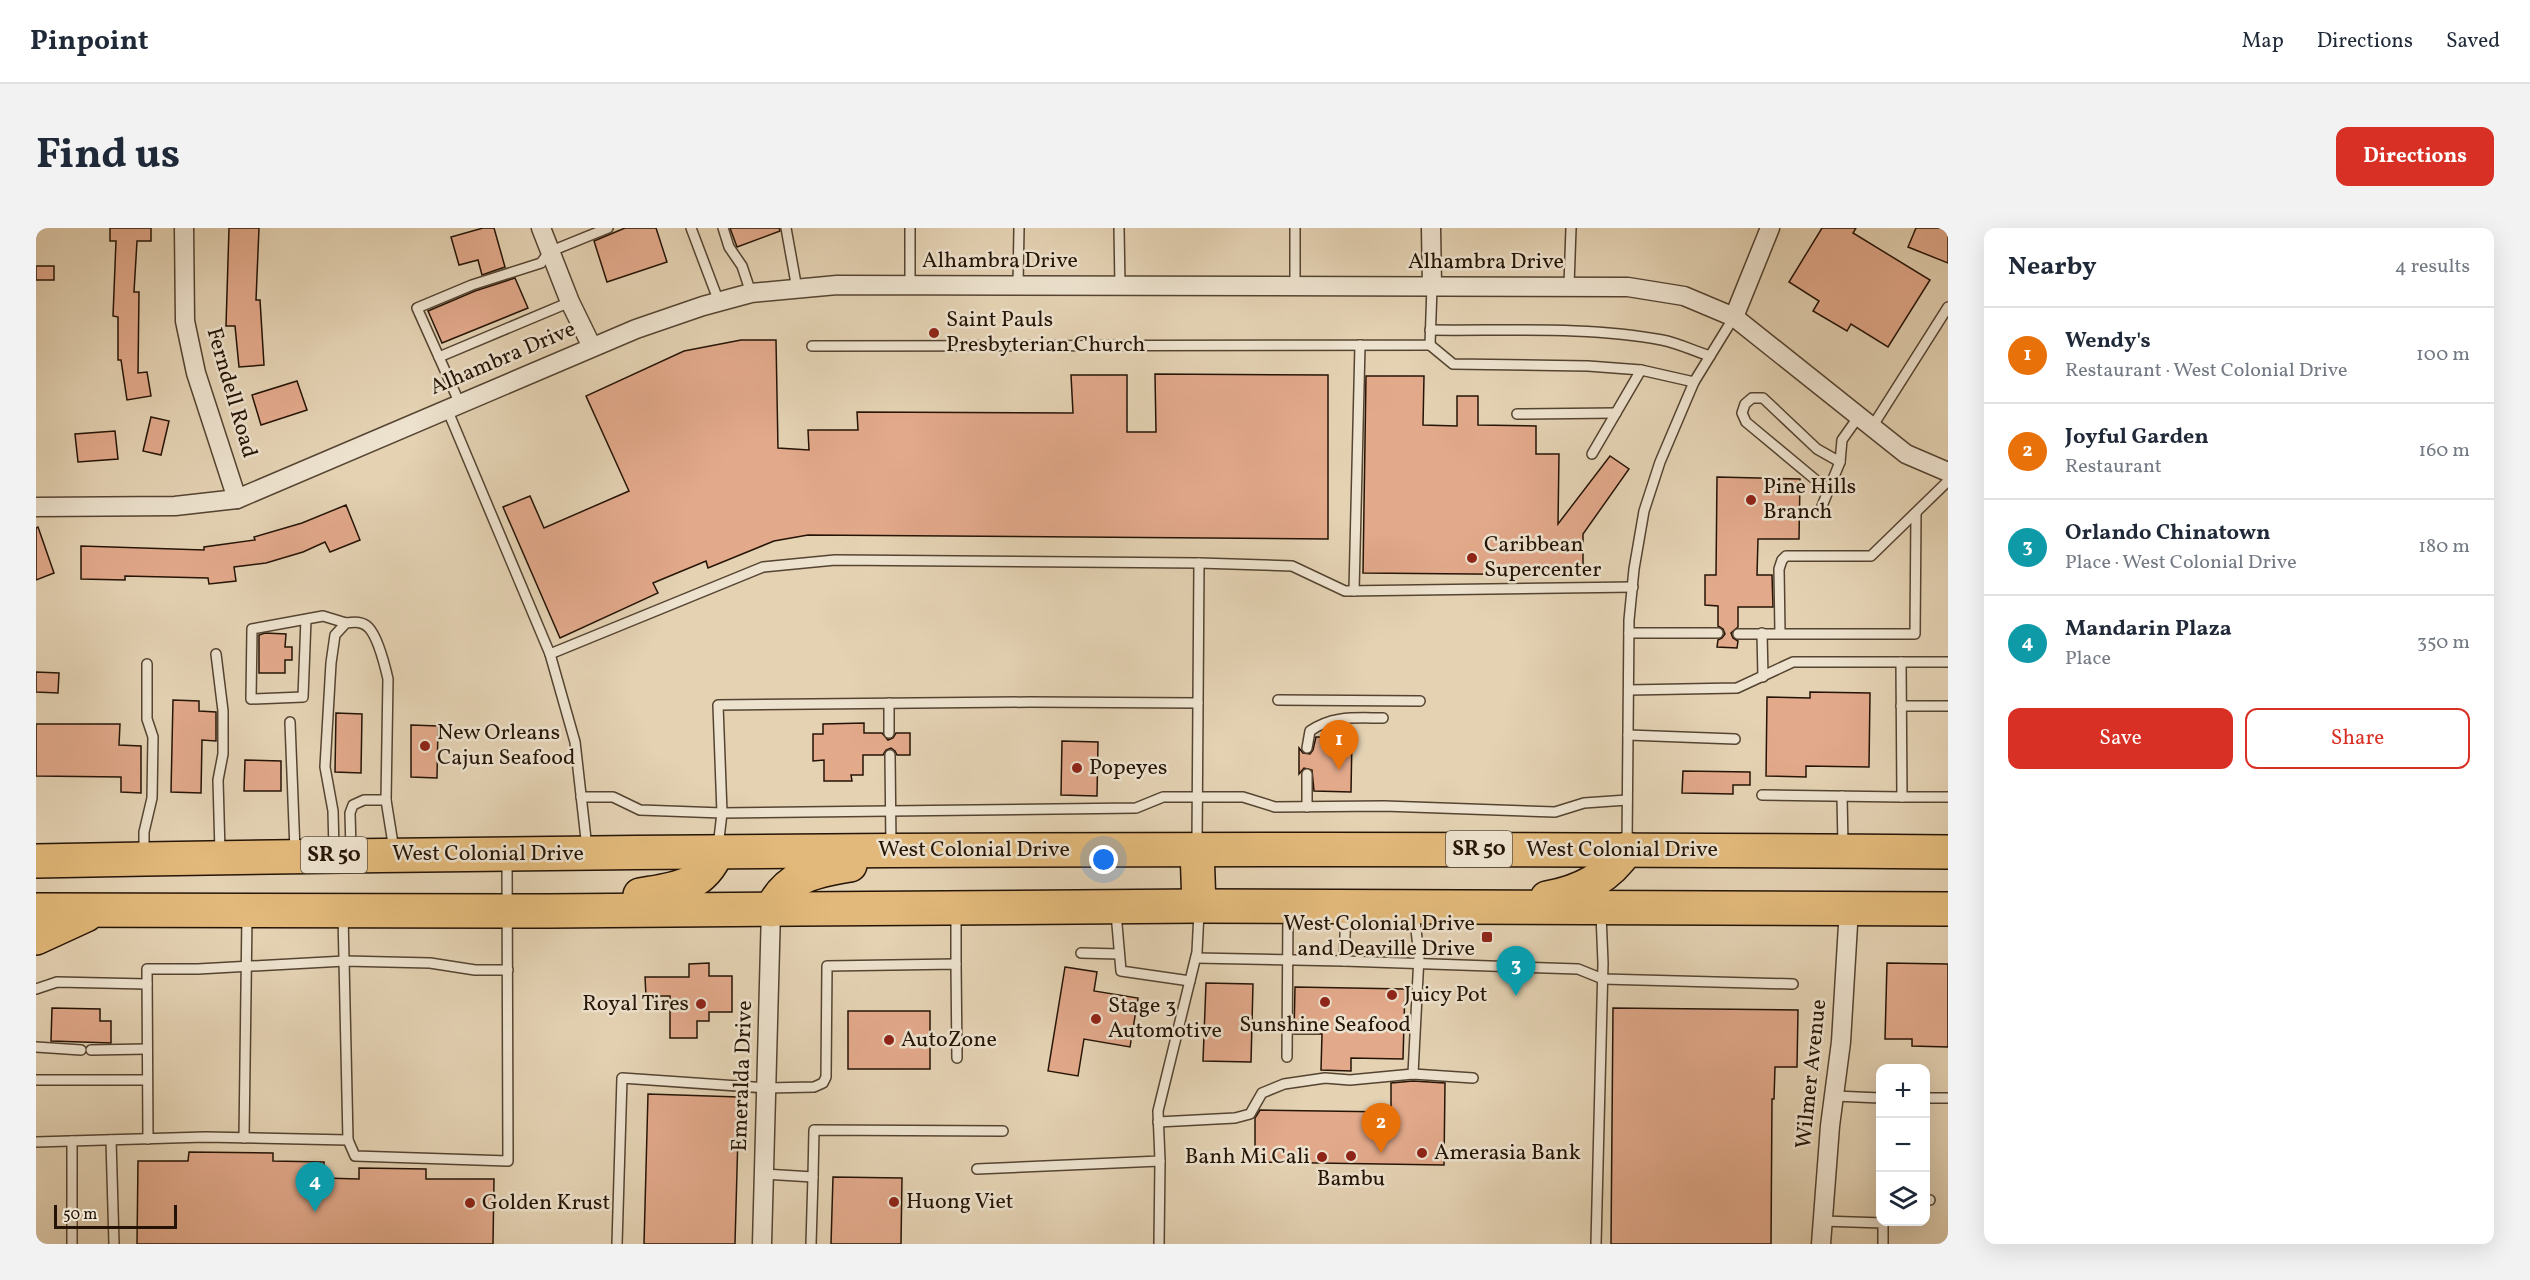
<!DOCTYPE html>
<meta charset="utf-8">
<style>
body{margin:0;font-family:Vollkorn,serif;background:#f2f2f3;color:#1f2937}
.controls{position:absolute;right:18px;bottom:18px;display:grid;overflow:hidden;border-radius:12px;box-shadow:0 6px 24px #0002}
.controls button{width:54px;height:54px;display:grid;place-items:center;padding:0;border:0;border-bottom:2px solid #e0e1e3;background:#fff;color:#1f2937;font:30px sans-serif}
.scale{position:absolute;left:18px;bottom:15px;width:123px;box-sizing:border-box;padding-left:6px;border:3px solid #251406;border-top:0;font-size:16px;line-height:21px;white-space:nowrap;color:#251406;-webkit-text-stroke:4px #ede2ce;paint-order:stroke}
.you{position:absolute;left:1068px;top:632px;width:21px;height:21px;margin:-15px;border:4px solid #fff;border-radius:50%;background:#1a73e8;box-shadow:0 0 0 9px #1a73e833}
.badge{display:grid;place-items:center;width:39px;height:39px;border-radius:50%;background:#d93025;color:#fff;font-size:20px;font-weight:700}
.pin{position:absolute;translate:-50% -50px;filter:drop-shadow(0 2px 3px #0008)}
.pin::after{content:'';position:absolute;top:32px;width:21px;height:18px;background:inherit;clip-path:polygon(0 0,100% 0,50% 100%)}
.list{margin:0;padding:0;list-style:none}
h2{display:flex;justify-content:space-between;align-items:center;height:78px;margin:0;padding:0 24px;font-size:26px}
h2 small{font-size:20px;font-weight:400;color:#747a83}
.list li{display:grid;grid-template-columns:39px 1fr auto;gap:18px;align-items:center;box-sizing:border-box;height:96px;padding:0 24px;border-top:2px solid #e0e1e3}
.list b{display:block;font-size:22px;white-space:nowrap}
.list p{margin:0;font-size:20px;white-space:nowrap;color:#747a83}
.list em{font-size:20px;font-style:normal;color:#747a83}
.actions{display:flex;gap:12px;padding:18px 24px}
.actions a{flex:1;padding:14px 0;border:2px solid #d93025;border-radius:12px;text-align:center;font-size:21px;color:#d93025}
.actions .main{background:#d93025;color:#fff}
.icon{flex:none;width:33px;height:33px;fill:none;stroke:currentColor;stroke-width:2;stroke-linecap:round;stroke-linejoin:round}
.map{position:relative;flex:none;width:1912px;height:1016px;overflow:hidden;border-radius:12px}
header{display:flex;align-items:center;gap:36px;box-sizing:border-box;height:84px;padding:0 30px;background:#fff;border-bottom:2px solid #e0e1e3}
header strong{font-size:28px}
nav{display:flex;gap:33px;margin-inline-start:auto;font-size:21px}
.intro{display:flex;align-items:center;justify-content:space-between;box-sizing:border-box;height:144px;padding:0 36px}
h1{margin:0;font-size:42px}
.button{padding:15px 27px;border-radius:12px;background:#d93025;color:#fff;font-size:21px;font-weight:700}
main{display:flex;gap:36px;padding:0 36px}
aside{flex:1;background:#fff;border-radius:12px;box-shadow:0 6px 24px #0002}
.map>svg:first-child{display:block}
.building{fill:#e2a98b;stroke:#251406;stroke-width:1.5}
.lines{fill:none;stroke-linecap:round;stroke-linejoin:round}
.lane-casing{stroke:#554431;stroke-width:12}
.street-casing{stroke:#554431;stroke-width:21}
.highway-casing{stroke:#251406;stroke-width:36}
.lane{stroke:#ede2ce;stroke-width:9}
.street{stroke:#ede2ce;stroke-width:18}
.highway{stroke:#e2b97a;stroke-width:33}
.poi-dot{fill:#8f2418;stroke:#ede2ce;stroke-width:2}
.labels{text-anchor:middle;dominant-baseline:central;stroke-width:5;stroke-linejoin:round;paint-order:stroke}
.shield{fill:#ede2ce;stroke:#615242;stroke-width:1.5}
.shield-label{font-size:21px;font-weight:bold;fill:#251406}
.street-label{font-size:22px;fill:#251406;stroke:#ede2ce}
.poi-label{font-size:22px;fill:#251406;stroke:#ede2ce;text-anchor:start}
</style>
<header>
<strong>Pinpoint</strong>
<nav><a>Map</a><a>Directions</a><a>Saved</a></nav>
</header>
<div class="intro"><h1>Find us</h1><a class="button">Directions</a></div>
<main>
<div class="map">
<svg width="1912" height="1016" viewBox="0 0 1912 1016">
<rect width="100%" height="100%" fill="#e4d2b3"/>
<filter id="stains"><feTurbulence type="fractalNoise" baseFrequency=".00333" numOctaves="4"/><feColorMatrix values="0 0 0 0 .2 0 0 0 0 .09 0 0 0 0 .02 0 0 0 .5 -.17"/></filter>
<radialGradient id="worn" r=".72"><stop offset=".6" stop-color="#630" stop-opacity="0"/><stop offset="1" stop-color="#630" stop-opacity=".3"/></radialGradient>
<g class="building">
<polygon points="74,0 115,0 115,13 101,13 98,64 103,64 102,145 111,144 115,168 91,172 85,132 82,132 82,89 77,88 80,13 74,13"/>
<polygon points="193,0 223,0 220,72 224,72 228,137 203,139 199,98 190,98"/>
<polygon points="447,0 458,0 469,39 446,47 442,32 423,37 415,9"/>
<polygon points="589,0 620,0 631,34 571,54 558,13"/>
<polygon points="694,0 743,0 744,3 701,19"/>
<polygon points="1786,0 1820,0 1817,5 1894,52 1852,119 1815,96 1811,103 1777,83 1783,73 1753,54"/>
<polygon points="1880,0 1912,0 1912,35 1872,19"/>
<rect x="0" y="38" width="18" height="14"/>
<polygon points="479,50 492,80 406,115 392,83 439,63"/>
<polygon points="705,112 740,112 742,220 773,222 772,202 822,202 821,184 1037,185 1035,147 1091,147 1091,204 1120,204 1119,146 1292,147 1292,311 772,307 738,313 672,340 670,333 617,355 622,365 524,410 467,279 494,268 508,300 593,263 550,168 648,123"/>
<polygon points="1330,148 1388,148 1387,197 1421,198 1421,168 1442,168 1442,197 1500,198 1500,226 1523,226 1522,296 1574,228 1593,241 1547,306 1547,347 1327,345"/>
<polygon points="261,153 271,182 225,197 216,167"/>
<polygon points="115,189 133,193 125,227 107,223"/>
<polygon points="79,203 82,231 42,234 39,206"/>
<polygon points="1681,249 1764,251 1763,311 1722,311 1721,347 1736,347 1737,379 1702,379 1702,399 1695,405 1697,410 1702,413 1701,420 1681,419 1682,412 1686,410 1689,406 1687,401 1682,398 1682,378 1669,377 1669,347 1680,347"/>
<polygon points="310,277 324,312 294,324 289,314 267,324 230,335 198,339 200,353 173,356 172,350 89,348 89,352 45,351 45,318 168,322 168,319 219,312 218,309 266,295"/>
<polygon points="2,299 18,345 0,352 0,300"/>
<polygon points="229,405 250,406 249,419 256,419 256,432 249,432 249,445 223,445 223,407"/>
<polygon points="0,444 23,445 22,465 0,464"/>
<polygon points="1774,464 1834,465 1833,539 1770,538 1770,549 1730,548 1731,469 1774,470"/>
<polygon points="137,472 163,473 163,483 180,484 180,513 166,512 165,565 135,564"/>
<polygon points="300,485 326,486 325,545 299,544"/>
<polygon points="828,495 828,505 846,505 852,512 857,510 860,505 874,505 874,527 861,527 859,523 855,520 850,522 847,527 827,527 827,547 815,547 816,553 788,553 788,532 777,533 777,506 787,506 787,496"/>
<polygon points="0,496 84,496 83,517 105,518 105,565 85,564 85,549 0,548"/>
<polygon points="375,497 402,498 401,550 375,549"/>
<polygon points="1280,509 1316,509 1315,564 1278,563 1276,542 1268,540 1263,546 1263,520 1267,525 1274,526 1277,522"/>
<polygon points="1026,513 1062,514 1061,568 1025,567"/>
<polygon points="209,532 245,533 245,563 208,563"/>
<polygon points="1647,543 1714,544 1714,557 1697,557 1697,566 1646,565"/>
<polygon points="673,735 673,748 696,748 696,784 673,784 673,793 661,793 661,810 634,810 634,768 610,768 609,749 653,749 653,736"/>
<polygon points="1851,735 1912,736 1912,819 1876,818 1876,811 1849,811"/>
<polygon points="1029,739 1061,744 1058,763 1102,770 1094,819 1048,811 1042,848 1012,843"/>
<polygon points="1170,755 1217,756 1215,834 1167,833"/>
<polygon points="1259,759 1369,761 1367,831 1315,830 1315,843 1285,842 1286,806 1258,806"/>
<polygon points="16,780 64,781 64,793 75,793 75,815 15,813"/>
<polygon points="1577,780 1762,782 1761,839 1739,839 1738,871 1736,871 1735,1016 1575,1016"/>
<rect x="812" y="783" width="82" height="58"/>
<polygon points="1377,853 1409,855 1408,937 1219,934 1219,890 1224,882 1355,884 1355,855"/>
<polygon points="612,866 703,869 699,1016 608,1016"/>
<polygon points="153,924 237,925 237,933 288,934 288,950 323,951 323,940 390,941 390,951 458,951 457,1016 101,1016 102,933 152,933"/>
<polygon points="797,949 866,950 865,1016 795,1016"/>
</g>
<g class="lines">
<g class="lane-casing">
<g id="lane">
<polyline points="655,0 683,74"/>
<polyline points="687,0 693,19 706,38 715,65"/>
<polyline points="750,0 761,61"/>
<polyline points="874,0 874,57"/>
<polyline points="1083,0 1084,58"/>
<polyline points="1259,0 1259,58"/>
<polyline points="982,57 983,0"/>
<polyline points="1533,57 1535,0"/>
<path d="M1394,102C1467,103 1554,98 1626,112C1642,115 1658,123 1674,128"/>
<polyline points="1394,117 1417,136 1552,138 1605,142 1658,154"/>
<polyline points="776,118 1394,117 1396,58"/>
<polyline points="403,129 534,74"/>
<polyline points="424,176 381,80 436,57 505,35 513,24 572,0"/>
<polyline points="411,181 514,426 727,339 799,332 1163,335 1256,338 1309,363 1597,359"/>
<polyline points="1481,186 1580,185"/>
<polyline points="1836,199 1912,79"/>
<polyline points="1556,226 1605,142"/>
<polyline points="1793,263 1710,194 1706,185 1709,176 1716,170 1727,170 1781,221 1804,234"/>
<polyline points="1786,278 1804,234 1806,212 1823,188"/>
<polyline points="1318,363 1324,117"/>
<polyline points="270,391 267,469 215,471 216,401 287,388 310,395"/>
<polyline points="1593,405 1682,405"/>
<polyline points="1726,405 1727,449"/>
<polyline points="1744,405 1743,341 1746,332 1750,328 1835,328 1912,253"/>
<polyline points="1702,406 1879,406 1880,286"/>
<polyline points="180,426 187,483 187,526 182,552 184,624"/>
<polyline points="514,426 539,514 551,620"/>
<polyline points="1593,462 1701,460 1757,434 1912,434"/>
<polyline points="1242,472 1384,473"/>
<polyline points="853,475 853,505"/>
<polyline points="1865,478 1912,478"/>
<polyline points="254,494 259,623"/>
<polyline points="1592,507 1699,511"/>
<path d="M1271,520L1274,503C1297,487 1320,490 1347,490"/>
<polyline points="854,527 855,618"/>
<polyline points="1271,546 1271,579"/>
<polyline points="1726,567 1866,569 1865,434"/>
<polyline points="1806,568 1807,617"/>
<polyline points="545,569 577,569 604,582 686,585 1100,580 1127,569 1207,569 1239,579 1348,578 1519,584 1548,575 1591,572"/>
<polyline points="1866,569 1912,569"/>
<polyline points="1161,616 1163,335"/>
<polyline points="1591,617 1593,392 1598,341 1608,283 1624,234 1658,154 1698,89"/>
<polyline points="682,619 686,585 682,477 994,474 1162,475"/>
<path d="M298,622L297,583L289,539L295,435L299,407L310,395C318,394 327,393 333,400C342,410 349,438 352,451L350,572"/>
<polyline points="315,622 314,585 317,577 328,572 350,572 358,622"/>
<polyline points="108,626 108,604 116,570 117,509 111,491 111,436"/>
<polyline points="1080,685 1085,743 1154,753"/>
<polyline points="307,687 312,912"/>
<polyline points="1045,725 1083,726"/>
<polyline points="1160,730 1308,733 1310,683"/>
<polyline points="1308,733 1542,741 1567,751 1757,756"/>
<polyline points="920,736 920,685"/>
<polyline points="0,761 21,754 111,756"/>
<polyline points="0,819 45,822"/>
<polyline points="55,822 111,821"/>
<polyline points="1251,829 1252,684"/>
<polyline points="1377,846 1383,728 1378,684"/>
<polyline points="0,852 111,852"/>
<polyline points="1799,868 1844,870"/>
<polyline points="1890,870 1912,870"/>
<polyline points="1122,894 1199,890 1214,886 1226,865 1248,856 1289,850 1314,852 1377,846 1437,850"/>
<polyline points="208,910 211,688"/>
<polyline points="112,911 111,741 162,741 309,733 394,735 439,742 472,742"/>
<polyline points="75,912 78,1016"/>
<polyline points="36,913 36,1016"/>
<polyline points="0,914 169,909 312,912 319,928 472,933 471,631"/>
<polyline points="941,941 1124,933 1122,883 1161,724 1163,684"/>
<polyline points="728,946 777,949 778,902 967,903"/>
<polyline points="1890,972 1894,972"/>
<polyline points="1786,993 1847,995 1847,1016"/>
<polyline points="581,1016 586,850 730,860 778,859 787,855 790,849 791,738 920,736 921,830"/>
<polyline points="775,1016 777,949"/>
<polyline points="1123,1016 1124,933"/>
<polyline points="1560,1016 1567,735 1565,686"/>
</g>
</g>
<g class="street-casing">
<g id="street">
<polyline points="148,0 149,93 160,145 201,271"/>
<polyline points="505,0 534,74 556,119"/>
<polyline points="1395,0 1396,58"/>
<polyline points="1698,89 1734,0"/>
<polyline points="0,279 139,278 201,271 600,101 667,78 715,65 801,57 1592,59 1648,68 1698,89 1870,226 1912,244"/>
<polyline points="726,1016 735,682"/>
<polyline points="1785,1016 1794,898 1805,814 1813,680"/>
</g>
</g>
<g class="highway-casing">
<g id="highway">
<polyline points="1161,621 1163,678"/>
<path d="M0,633C637,621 1275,619 1912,624"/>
<path d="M604,667C638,661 666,660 681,624"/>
<path d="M1511,670C1545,664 1572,650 1591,621"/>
<polyline points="0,682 513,683 1163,678 1912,681"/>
<path d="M735,682C752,647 779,643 814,637"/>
<polyline points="0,710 50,687"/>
</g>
</g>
<use href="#lane" class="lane"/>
<use href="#street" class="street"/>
<use href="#highway" class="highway"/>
</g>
<g class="poi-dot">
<circle cx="898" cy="105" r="6"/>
<circle cx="1715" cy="272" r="6"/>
<circle cx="1436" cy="330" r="6"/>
<circle cx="389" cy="518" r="6"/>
<circle cx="1041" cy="540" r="6"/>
<rect x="1445" y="703" width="12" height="12" rx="3"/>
<circle cx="1356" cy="767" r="6"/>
<circle cx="1289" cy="774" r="6"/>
<circle cx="665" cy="776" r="6"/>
<circle cx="1060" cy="791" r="6"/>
<circle cx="853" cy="812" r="6"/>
<circle cx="1386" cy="925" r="6"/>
<circle cx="1315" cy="928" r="6"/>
<circle cx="1286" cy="929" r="6"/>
<circle cx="858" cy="974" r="6"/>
<circle cx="434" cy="975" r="6"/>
</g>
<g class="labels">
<g class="shield">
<rect x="1410" y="603" width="66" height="36" rx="4.5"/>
<rect x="265" y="609" width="66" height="36" rx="4.5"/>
</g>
<g class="shield-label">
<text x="1443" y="621">SR 50</text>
<text x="298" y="627">SR 50</text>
</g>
<g class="street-label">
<text x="964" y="33">Alhambra Drive</text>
<text x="1450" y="34">Alhambra Drive</text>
<text transform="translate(467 131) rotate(-23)">Alhambra Drive</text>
<text transform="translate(195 165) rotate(74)">Ferndell Road</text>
<text x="938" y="622">West Colonial Drive</text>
<text x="1586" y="622">West Colonial Drive</text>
<text x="452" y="626">West Colonial Drive</text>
<text transform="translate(1776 846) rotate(-84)">Wilmer Avenue</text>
<text transform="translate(707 848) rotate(-88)">Emeralda Drive</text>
</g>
<g class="poi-label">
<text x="910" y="92">Saint Pauls<tspan x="910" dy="25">Presbyterian Church</tspan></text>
<text x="1727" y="259">Pine Hills<tspan x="1727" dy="25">Branch</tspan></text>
<text x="1448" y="317">Caribbean<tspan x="1448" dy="25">Supercenter</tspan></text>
<text x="401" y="505">New Orleans<tspan x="401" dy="25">Cajun Seafood</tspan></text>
<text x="1053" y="540">Popeyes</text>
<text x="1439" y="696" text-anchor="end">West Colonial Drive<tspan x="1439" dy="25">and Deaville Drive</tspan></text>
<text x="1368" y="767">Juicy Pot</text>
<text x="653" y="776" text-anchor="end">Royal Tires</text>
<text x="1072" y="778">Stage 3<tspan x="1072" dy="25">Automotive</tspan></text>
<text x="1289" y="797" text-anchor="middle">Sunshine Seafood</text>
<text x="865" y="812">AutoZone</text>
<text x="1398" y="925">Amerasia Bank</text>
<text x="1274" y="929" text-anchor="end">Banh Mi Cali</text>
<text x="1315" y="951" text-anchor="middle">Bambu</text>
<text x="870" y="974">Huong Viet</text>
<text x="446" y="975">Golden Krust</text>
</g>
</g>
<rect width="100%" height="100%" filter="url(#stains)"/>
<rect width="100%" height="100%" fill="url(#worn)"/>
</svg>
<div class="controls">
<button>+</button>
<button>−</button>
<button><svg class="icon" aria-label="layers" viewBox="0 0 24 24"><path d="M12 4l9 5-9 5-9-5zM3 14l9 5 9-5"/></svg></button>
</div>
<div class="scale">50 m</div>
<div class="you"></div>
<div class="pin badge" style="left:1303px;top:542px;background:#e8710a">1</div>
<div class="pin badge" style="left:1345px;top:925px;background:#e8710a">2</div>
<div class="pin badge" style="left:1480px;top:768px;background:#0f9aa8">3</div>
<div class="pin badge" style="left:279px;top:984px;background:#0f9aa8">4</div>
</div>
<aside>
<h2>Nearby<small>4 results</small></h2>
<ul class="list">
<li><span class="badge" style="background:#e8710a">1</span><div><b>Wendy's</b><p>Restaurant · West Colonial Drive</p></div><em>100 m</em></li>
<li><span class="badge" style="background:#e8710a">2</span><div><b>Joyful Garden</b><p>Restaurant</p></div><em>160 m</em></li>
<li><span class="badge" style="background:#0f9aa8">3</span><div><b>Orlando Chinatown</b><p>Place · West Colonial Drive</p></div><em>180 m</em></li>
<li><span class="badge" style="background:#0f9aa8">4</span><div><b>Mandarin Plaza</b><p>Place</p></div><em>350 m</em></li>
</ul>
<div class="actions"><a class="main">Save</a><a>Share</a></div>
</aside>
</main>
